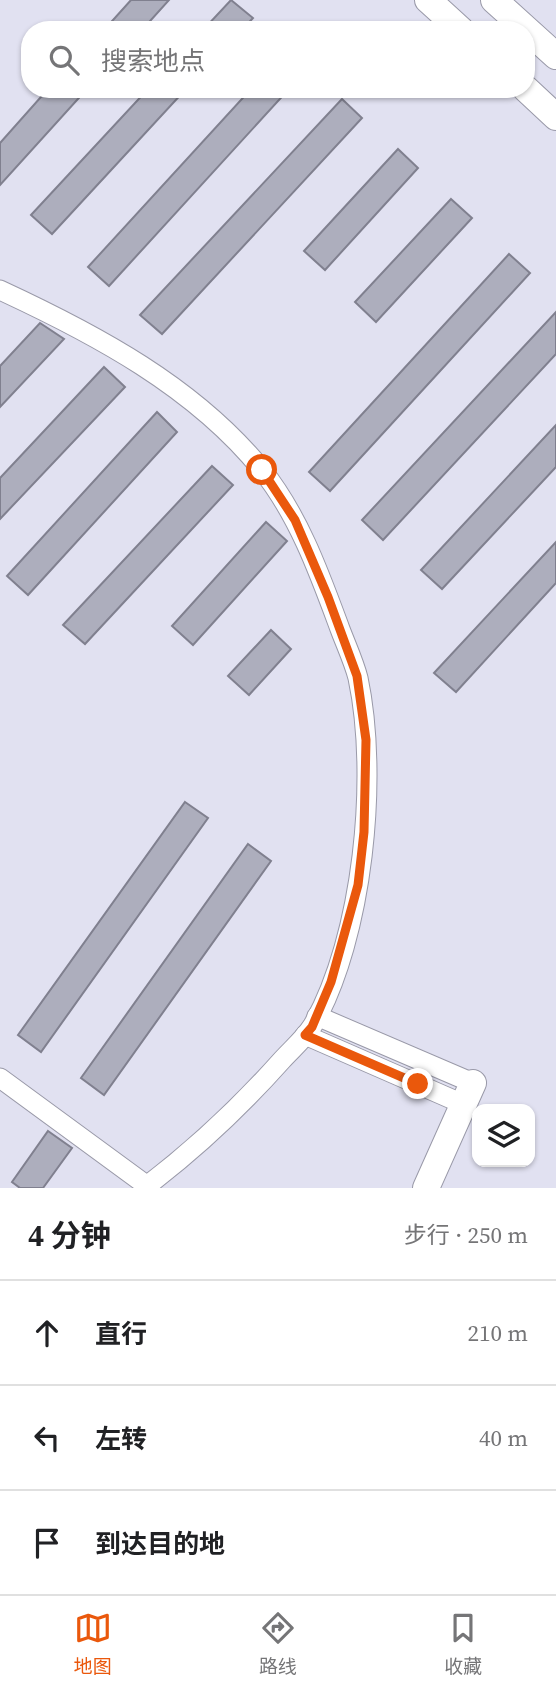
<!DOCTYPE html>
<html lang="zh">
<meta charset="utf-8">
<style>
body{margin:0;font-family:"Source Serif 4","Noto Sans SC",serif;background:#f2f2f2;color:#202124}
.controls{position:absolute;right:21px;bottom:21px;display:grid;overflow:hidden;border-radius:14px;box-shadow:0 2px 5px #0004}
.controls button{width:63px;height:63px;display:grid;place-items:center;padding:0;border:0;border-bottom:2px solid #e0e0e0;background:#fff;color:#202124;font:35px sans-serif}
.stop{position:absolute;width:21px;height:21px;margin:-16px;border:5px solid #ea580c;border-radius:50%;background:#fff}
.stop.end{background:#ea580c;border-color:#fff;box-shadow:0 2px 7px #0008}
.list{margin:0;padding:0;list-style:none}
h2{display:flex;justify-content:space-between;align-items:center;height:91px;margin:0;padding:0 28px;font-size:30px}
h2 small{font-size:23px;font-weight:400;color:#757577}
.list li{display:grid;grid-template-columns:46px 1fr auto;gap:21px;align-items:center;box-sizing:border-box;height:105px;padding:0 28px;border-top:2px solid #e0e0e0}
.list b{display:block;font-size:26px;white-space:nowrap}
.list em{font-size:23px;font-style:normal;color:#757577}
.icon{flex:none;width:38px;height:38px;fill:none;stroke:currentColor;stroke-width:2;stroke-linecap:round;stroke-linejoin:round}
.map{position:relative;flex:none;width:556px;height:1188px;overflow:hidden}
.search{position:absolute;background:#fff;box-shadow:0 2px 5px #0004;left:21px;right:21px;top:21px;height:77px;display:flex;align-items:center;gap:18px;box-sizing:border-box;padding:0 24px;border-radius:28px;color:#757577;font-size:26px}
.sheet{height:406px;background:#fff}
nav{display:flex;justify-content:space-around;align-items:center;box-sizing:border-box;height:98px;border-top:2px solid #e0e0e0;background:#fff;font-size:19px;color:#757577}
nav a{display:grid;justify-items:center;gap:4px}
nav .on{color:#ea580c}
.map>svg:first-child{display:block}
.building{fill:#adaebd;stroke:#80808f;stroke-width:2}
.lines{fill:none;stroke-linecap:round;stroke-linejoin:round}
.street-casing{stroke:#9999a8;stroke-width:21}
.secondary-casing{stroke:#9999a8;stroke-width:28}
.street{stroke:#fff;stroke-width:19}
.secondary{stroke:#fff;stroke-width:26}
.route{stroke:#ea580c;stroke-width:9}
</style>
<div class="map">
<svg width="556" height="1188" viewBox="0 0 556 1188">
<rect width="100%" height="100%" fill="#e1e1f1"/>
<g class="building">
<polygon points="131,0 169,0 142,30 104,30"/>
<polygon points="231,0 253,18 242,30 203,30"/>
<polygon points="48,89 87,89 0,185 0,143"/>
<polygon points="148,89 186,89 52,234 31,215"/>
<polygon points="251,89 289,89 109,286 88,267"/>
<polygon points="342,99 362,118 162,334 140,315"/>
<polygon points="398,149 418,168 325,270 304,251"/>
<polygon points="451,199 472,218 376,322 355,302"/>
<polygon points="509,254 530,273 330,491 309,472"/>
<polygon points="556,312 556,354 383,540 362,520"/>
<polygon points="40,323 64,339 0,407 0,366"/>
<polygon points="104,367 125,387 0,519 0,478"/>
<polygon points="157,412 177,432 28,595 7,576"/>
<polygon points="556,425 556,467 442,589 421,570"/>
<polygon points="212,466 233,485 85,644 63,625"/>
<polygon points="266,522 287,541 193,645 172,626"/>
<polygon points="556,542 556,583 456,692 434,673"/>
<polygon points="271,630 291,649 249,695 228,676"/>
<polygon points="185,802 208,818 41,1052 18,1035"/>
<polygon points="248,844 271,861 104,1095 81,1078"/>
<polygon points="48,1131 72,1148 43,1188 20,1188 12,1182"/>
</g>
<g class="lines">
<g class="street-casing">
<g id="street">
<path d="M0,290C95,334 195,387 262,470C299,516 320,575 340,629C346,645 354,662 358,678C379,777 363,937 313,1025C305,1038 292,1049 282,1060C241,1106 193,1151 144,1188"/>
<polyline points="317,1016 473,1083"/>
<polyline points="305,1035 463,1104"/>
<polyline points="0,1078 150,1188"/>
</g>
</g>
<g class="secondary-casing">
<g id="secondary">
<polyline points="428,0 461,30"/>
<polyline points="494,0 556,56"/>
<polyline points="526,89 556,117"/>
<polyline points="426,1188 473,1083"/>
</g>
</g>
<use href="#street" class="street"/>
<use href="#secondary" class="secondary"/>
</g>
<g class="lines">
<polyline class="route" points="262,470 295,520 328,597 357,676 366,740 364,832 358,885 331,982 312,1027 305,1035 418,1084"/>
</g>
</svg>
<div class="controls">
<button><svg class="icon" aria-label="layers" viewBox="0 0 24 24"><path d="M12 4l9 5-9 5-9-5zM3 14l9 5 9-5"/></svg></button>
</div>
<div class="stop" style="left:262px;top:470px"></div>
<div class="stop end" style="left:418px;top:1084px"></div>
<div class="search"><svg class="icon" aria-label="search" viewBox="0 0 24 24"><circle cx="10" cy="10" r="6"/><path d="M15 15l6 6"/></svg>搜索地点</div>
</div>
<section class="sheet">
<h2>4 分钟<small>步行 · 250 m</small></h2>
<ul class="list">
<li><svg class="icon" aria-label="ahead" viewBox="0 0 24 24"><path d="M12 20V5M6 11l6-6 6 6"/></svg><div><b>直行</b></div><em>210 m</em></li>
<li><svg class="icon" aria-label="left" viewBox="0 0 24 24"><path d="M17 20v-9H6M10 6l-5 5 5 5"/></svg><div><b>左转</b></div><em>40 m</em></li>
<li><svg class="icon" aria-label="arrive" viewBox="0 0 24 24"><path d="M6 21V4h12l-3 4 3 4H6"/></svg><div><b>到达目的地</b></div></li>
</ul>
</section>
<nav>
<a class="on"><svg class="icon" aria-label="map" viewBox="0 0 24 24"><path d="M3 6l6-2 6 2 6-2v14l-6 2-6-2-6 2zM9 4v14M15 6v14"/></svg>地图</a>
<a><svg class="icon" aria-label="directions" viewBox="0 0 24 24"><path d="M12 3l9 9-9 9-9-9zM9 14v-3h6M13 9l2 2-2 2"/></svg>路线</a>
<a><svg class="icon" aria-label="saved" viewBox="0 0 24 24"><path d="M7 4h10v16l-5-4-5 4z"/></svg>收藏</a>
</nav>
